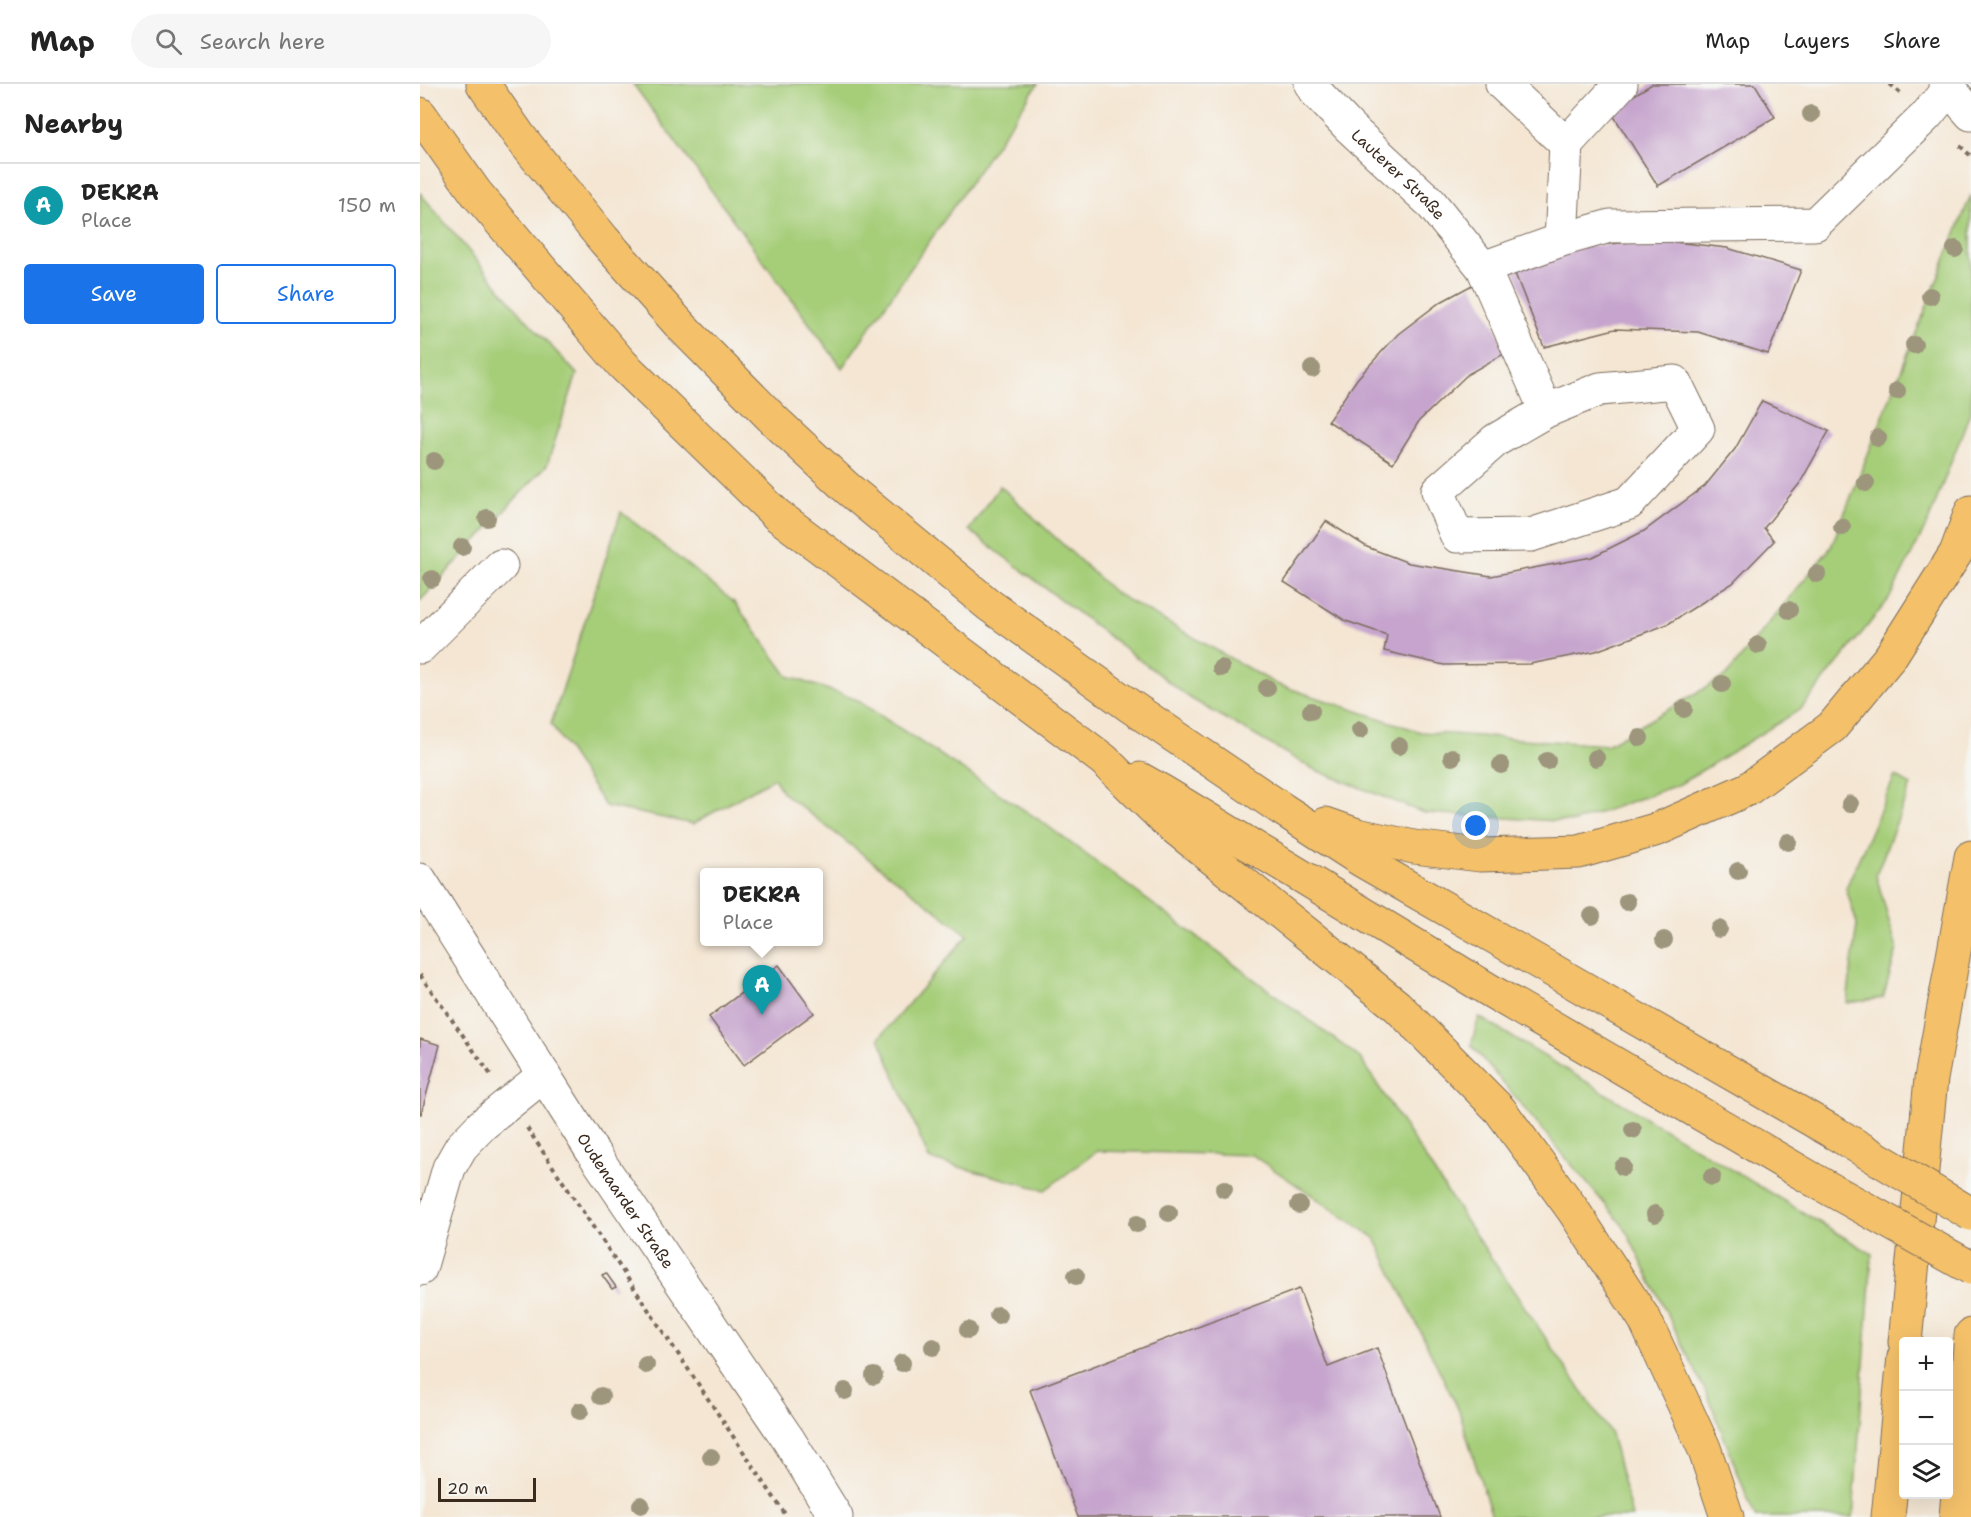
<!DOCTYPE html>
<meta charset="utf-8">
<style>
body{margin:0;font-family:"Shantell Sans",sans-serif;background:#f6f6f6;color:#222}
.controls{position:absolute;right:18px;bottom:18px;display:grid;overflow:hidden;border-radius:6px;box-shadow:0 6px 24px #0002}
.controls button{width:54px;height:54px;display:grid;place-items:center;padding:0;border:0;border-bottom:2px solid #e0e0e0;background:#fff;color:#222;font:30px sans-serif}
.scale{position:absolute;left:18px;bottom:15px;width:98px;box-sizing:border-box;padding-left:6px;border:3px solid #3b2a1e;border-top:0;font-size:16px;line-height:21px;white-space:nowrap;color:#3b2a1e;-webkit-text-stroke:4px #f6f6f2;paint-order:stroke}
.you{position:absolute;left:1056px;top:742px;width:21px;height:21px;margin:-15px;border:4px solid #fff;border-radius:50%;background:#1a73e8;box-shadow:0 0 0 9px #1a73e833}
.badge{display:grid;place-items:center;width:39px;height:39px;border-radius:50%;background:#1a73e8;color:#fff;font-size:20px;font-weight:700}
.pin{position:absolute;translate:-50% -50px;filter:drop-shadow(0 2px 3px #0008)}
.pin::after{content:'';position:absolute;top:32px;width:21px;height:18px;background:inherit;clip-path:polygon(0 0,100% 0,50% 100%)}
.popup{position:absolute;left:280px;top:784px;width:123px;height:78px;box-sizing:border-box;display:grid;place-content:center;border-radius:6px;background:#fff;filter:drop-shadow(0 2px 4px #0005);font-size:20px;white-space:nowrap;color:#767676}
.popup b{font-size:22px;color:#222}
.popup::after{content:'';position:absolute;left:50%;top:100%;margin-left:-12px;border:12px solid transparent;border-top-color:#fff}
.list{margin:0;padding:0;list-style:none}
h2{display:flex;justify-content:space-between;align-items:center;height:78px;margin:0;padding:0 24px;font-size:26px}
h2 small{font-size:20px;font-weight:400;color:#767676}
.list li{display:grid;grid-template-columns:39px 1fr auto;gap:18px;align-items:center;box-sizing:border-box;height:84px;padding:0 24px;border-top:2px solid #e0e0e0}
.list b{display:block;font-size:22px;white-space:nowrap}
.list p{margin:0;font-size:20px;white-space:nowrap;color:#767676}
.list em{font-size:20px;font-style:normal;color:#767676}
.actions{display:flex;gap:12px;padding:18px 24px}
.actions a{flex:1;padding:14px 0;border:2px solid #1a73e8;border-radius:6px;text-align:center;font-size:21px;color:#1a73e8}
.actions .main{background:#1a73e8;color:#fff}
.icon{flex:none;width:33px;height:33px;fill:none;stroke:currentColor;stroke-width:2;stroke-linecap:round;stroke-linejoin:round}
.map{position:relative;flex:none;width:1551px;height:1433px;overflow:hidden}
header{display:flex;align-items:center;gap:36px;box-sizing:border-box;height:84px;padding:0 30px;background:#fff;border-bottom:2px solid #e0e0e0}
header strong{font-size:28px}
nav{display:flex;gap:33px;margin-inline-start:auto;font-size:21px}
.search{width:420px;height:54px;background:#f6f6f6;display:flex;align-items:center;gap:15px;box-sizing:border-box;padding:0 21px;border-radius:33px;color:#767676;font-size:22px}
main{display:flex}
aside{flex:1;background:#fff}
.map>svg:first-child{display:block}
.green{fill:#a6ce79;stroke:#707c4c;stroke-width:1.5}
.building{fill:#c6a4cd}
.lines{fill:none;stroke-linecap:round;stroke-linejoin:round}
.minor-casing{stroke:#7c6c5d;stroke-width:35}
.highway-casing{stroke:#7c6c5d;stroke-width:35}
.path{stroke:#7c6c5d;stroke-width:4;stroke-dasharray:4.5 4.5;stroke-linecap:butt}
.minor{stroke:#fff;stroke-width:33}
.highway{stroke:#f4c16a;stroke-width:33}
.highway-bridge-casing{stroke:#7c6c5d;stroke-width:35;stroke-linecap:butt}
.highway-bridge{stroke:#f4c16a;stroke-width:33}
.tree{fill:#9d957c}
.labels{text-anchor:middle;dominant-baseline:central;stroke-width:4.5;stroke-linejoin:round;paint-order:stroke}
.street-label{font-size:16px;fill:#3b2a1e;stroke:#f6f6f2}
</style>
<header>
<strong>Map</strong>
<div class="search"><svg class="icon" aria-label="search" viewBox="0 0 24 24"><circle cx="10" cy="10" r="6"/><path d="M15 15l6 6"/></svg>Search here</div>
<nav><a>Map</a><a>Layers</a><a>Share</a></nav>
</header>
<main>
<aside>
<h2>Nearby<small></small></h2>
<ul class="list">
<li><span class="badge" style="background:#0f9aa8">A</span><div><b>DEKRA</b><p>Place</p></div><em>150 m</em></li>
</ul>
<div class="actions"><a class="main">Save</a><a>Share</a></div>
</aside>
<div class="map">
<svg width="1551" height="1433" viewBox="0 0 1551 1433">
<rect width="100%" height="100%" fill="#f6f6f2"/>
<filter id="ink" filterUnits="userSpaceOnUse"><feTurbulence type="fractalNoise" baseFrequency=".0167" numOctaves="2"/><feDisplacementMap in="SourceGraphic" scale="12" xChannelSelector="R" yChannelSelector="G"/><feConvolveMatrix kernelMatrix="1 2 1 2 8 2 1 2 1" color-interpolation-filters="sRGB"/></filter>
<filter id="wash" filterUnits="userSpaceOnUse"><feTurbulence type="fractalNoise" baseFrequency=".008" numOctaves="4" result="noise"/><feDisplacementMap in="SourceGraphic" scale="24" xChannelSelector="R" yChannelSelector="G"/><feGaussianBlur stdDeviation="1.35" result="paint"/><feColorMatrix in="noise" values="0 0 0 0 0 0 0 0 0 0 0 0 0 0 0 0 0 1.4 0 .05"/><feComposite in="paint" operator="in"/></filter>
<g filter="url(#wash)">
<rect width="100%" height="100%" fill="#f4e6d3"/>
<g class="green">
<polygon points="213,0 618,0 422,284"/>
<polygon points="0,109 105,234 157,290 127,381 0,517"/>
<polygon points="1551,111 1551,326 1509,436 1469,515 1381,625 1260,700 1154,738 1004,729 893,685 770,614 549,446 580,402 695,509 856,600 1001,648 1187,661 1306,592 1411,463"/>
<polygon points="201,428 315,519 368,592 435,615 621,737 940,974 1046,1137 1191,1350 1212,1433 1072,1433 1039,1327 955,1154 832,1071 677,1067 625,1106 509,1075 459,954 548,851 363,709 354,694 273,740 185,722 131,640"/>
<polygon points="1475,692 1491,701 1456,791 1477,865 1463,914 1427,919 1437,840 1426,804"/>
<polygon points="1059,933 1452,1170 1433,1433 1335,1433 1288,1312 1204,1143 1051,961"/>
</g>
<g id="blocks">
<g class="building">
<polygon points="1232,0 1335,0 1355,33 1238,102 1190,26"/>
<polygon points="1237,156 1307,164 1381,186 1348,270 1278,248 1195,245 1124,263 1092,182 1165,162"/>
<polygon points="1052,201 1089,267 1048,290 999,337 973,379 908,337 937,295 978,250 1019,219"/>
<polygon points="1342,317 1409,347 1380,399 1344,444 1354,457 1313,499 1248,540 1176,567 1110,580 1024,581 964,567 967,551 926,537 864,498 906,437 947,463 989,479 1071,492 1172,473 1224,447 1285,402 1315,365"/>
<polygon points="359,881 394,929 324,981 289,933"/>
<polygon points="0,955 20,961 1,1030 0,1030"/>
<polygon points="186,1189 196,1203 192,1205 182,1191"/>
<polygon points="879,1205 908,1283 957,1264 1020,1433 658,1433 610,1306"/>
</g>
</g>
</g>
<g filter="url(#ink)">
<use href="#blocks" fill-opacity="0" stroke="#7c6c5d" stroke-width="1.5"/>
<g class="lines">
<g class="minor-casing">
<g id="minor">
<path id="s1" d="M891,0L895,7L929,43L1010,118L1063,184L1126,327L1180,305L1255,298L1278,345L1209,419L1111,451L1037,452L1018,407L1076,356L1126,327"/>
<polyline points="1082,0 1146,60"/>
<polyline points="1525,0 1551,30"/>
<polyline points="1141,156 1146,60 1201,0"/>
<polyline points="1063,184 1141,156 1190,142 1395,140 1506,32 1529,4"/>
<polyline points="0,563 81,482"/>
<path id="s2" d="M0,796L174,1070L368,1355L416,1433"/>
<polyline points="0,1185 29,1084 41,1063 62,1041 124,991"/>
</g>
</g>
<g class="highway-casing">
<g id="highway">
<polyline points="63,0 100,53 184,156 261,242 355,337 427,404 569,521 710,622 862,725 941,776 1413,1048"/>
<polyline points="0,30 56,109 202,280 357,431 684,676 745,736 977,922 1080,1026 1153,1126 1225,1236 1284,1364 1307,1433"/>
<polyline points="720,695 743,708 1074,909 1394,1096"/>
<polyline points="906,740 937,751 994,763 1060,771 1159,768 1238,745 1328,705 1412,643 1470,573 1536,469 1551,428"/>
<polyline points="1485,1258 1511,995 1551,773"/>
<polyline points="1468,1433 1484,1273"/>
<polyline points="1536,1433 1551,1251"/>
</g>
</g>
<g class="path">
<polyline points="1470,0 1483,11"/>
<polyline points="1540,62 1551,72"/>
<polyline points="0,891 71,991"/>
<polyline points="107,1044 367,1433"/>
</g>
<use href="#minor" class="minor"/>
<use href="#highway" class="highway"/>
<g class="highway-bridge-casing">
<g id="highway-bridge">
<polyline points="1413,1048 1551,1130"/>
<polyline points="1394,1096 1551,1184"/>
</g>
</g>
<use href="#highway-bridge" class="highway-bridge"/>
</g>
<g class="tree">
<circle cx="1391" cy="30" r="9"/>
<circle cx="1535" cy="165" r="9"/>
<circle cx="1510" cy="212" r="9"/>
<circle cx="1494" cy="261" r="9"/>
<circle cx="892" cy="285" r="9"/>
<circle cx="1477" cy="307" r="9"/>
<circle cx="1458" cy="354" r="9"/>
<circle cx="14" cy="377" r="9"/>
<circle cx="1446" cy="399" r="9"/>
<circle cx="67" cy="434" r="9"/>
<circle cx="1422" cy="443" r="9"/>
<circle cx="42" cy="463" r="9"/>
<circle cx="1397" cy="490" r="9"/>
<circle cx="12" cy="495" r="9"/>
<circle cx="1369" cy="526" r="9"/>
<circle cx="1338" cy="561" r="9"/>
<circle cx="801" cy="584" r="9"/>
<circle cx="1302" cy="600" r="9"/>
<circle cx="847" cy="604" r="9"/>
<circle cx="1264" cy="625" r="9"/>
<circle cx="891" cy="627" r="9"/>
<circle cx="940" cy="646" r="9"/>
<circle cx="1220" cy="654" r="9"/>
<circle cx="979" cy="662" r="9"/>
<circle cx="1032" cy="673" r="9"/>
<circle cx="1176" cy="674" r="9"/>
<circle cx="1127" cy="677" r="9"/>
<circle cx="1081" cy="681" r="9"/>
<circle cx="1430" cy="720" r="9"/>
<circle cx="1368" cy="758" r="9"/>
<circle cx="1318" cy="787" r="9"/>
<circle cx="1207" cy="818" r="9"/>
<circle cx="1172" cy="832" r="9"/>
<circle cx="1299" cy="845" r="9"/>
<circle cx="1244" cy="856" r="9"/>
<circle cx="1213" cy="1046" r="9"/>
<circle cx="1203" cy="1083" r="9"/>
<circle cx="1292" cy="1093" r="9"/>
<circle cx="804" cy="1105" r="9"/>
<circle cx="879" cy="1121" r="9"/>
<circle cx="749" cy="1129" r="9"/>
<circle cx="1235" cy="1130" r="9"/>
<circle cx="717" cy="1140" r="9"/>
<circle cx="656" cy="1192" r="9"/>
<circle cx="578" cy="1231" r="9"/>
<circle cx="548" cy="1246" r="9"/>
<circle cx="513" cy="1263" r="9"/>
<circle cx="482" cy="1279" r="9"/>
<circle cx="226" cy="1281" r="9"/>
<circle cx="454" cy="1292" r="9"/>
<circle cx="425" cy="1307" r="9"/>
<circle cx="181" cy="1312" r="9"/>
<circle cx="160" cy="1327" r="9"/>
<circle cx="291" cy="1373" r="9"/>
<circle cx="221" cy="1421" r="9"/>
</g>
</g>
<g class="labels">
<g class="street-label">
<text stroke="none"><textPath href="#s1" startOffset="126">Lauterer Straße</textPath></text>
<text stroke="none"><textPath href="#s2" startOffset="381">Oudenaarder Straße</textPath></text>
</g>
</g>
</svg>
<div class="controls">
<button>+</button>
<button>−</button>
<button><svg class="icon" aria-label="layers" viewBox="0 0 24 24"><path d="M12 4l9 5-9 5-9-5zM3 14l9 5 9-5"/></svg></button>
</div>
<div class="scale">20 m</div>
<div class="you"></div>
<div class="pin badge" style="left:342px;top:931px;background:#0f9aa8">A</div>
<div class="popup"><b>DEKRA</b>Place</div>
</div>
</main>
